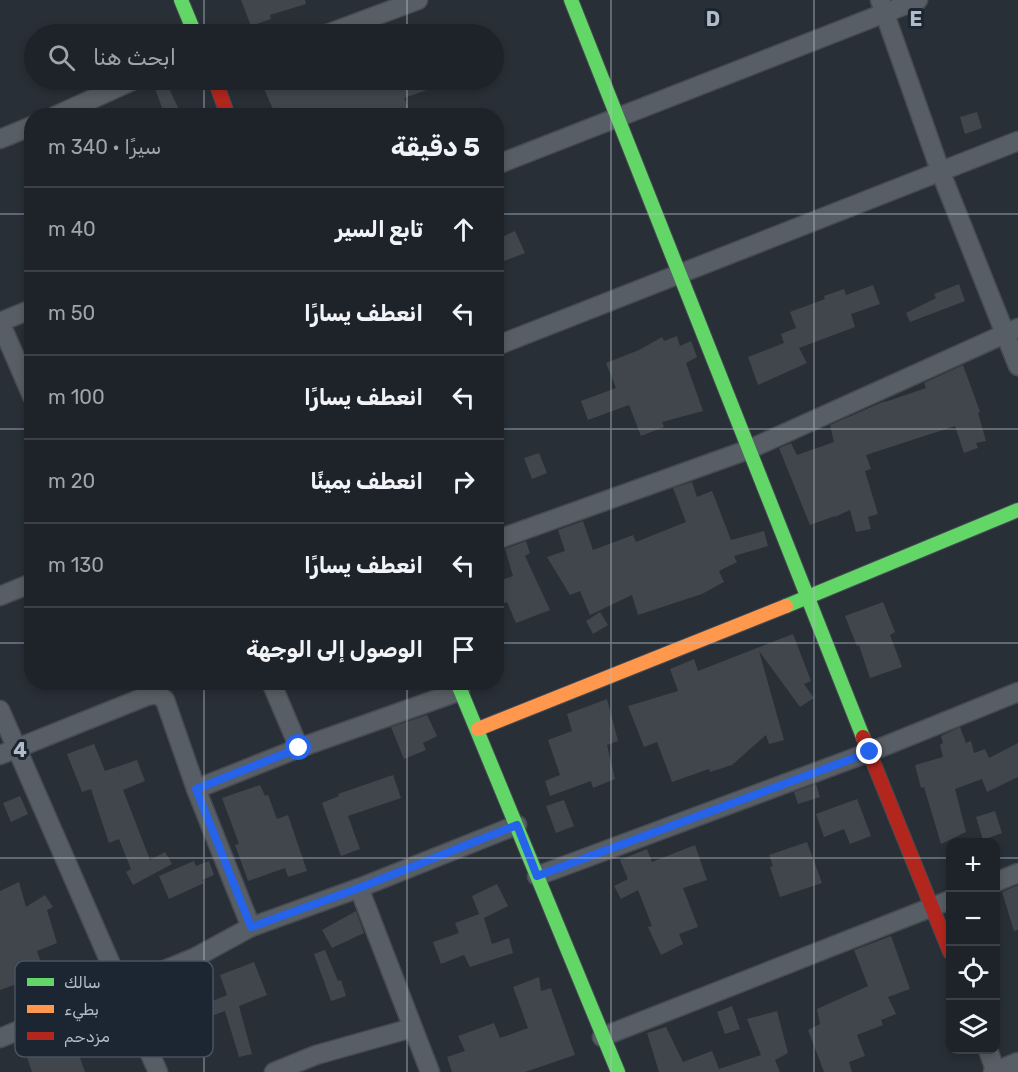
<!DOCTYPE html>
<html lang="ar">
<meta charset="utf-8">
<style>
body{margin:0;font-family:Rubik,Cairo,sans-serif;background:#262b31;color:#f1f3f6;direction:rtl}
.controls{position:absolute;right:18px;bottom:18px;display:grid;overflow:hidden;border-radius:12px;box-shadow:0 3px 9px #0003}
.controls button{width:54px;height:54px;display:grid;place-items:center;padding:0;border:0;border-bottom:2px solid #3c4046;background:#1e2329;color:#f1f3f6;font:30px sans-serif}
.stop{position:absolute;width:18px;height:18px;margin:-14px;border:4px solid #2563eb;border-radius:50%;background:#fff}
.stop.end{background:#2563eb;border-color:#fff;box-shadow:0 2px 6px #0008}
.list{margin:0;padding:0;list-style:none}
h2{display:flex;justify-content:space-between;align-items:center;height:78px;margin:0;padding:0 24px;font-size:26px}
h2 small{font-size:20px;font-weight:400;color:#a1a4a8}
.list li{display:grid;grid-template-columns:39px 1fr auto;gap:18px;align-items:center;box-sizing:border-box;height:84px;padding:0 24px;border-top:2px solid #3c4046}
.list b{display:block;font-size:22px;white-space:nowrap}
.list em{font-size:20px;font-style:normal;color:#a1a4a8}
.icon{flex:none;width:33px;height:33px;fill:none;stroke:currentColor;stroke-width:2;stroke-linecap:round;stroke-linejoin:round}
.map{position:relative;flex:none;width:1018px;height:1072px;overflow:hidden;direction:ltr}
.search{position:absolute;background:#1e2329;box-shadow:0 3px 9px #0003;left:24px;top:24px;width:480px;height:66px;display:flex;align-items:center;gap:15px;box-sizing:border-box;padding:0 21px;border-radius:33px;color:#a1a4a8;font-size:22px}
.panel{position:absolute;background:#1e2329;box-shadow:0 3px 9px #0003;left:24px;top:108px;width:480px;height:582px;border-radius:24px;direction:rtl}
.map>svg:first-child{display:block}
.building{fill:#40464c}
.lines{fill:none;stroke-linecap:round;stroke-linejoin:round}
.street-casing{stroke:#464b52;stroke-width:21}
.fast-casing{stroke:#464b52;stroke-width:16}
.slow-casing{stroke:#464b52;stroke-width:16}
.jam-casing{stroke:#464b52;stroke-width:16}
.street{stroke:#585e65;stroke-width:18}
.fast{stroke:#63d668;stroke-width:14}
.slow{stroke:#ff974d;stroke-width:14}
.jam{stroke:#b3261e;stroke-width:14}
.route{stroke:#2563eb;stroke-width:8}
.grid{fill:none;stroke:#b1bcc8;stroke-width:1.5;stroke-opacity:0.55}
.key{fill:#1b2632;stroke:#48535f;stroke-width:1.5}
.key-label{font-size:16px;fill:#b1bcc8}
.grid-label{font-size:20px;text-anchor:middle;font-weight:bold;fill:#b1bcc8;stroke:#1b2632;stroke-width:6;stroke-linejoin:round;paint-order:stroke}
</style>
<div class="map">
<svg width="1018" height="1072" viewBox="0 0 1018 1072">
<rect width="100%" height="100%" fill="#282f37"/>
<g class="building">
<polygon points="241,0 305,0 306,4 270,15 271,19 251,26"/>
<polygon points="152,80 165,80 182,116 165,116"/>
<polygon points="260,80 450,80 450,82 404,98 412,116 276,116"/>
<polygon points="977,112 982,128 965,134 960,117"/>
<polygon points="515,231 525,253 496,264 496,240"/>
<polygon points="959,284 965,301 910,322 906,313 936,298 934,294"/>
<polygon points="873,285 880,304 851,314 855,327 799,348 807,363 758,385 748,357 784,343 781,334 796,328 790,312 825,299 824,296 844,289 846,295"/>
<polygon points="677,336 680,346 691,341 697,357 686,363 703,411 662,422 664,427 641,436 629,405 588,420 581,401 616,388 606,363 639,350 662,337 664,341"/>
<polygon points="963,365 980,412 978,413 986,441 976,443 978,448 964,453 955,426 866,455 871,469 865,471 878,514 868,517 871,529 856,532 850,510 835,517 835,516 810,525 779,448 791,443 797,455 834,442 830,425 885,401 885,402 926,388 924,383"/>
<polygon points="539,453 547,473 532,479 524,458"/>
<polygon points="692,482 697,497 712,491 731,540 764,531 768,546 734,556 737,562 719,571 724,582 702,594 638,615 632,595 590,615 580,591 570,595 547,557 565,551 558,530 583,521 593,550 633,535 636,542 686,522 673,488"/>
<polygon points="526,541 530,553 525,556 550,610 516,623 507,602 496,606 496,582 513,576 505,549"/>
<polygon points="883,602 895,632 890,635 902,667 870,678 859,645 857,646 845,616"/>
<polygon points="600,612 608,625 593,634 586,621"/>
<polygon points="793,634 811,681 804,684 814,698 800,707 759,651 784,740 769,744 766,735 732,765 710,772 709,769 672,782 657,742 644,747 628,706 678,691 670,669 694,659 698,671"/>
<polygon points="607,699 618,741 607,745 615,779 593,788 591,781 550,796 545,781 560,775 548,740 572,731 567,714"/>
<polygon points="427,715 437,736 423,743 426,750 404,759 391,727"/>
<polygon points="960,727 966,743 971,741 974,753 985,749 989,758 1018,743 1018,777 987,792 982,779 955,789 966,832 941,844 924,787 921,788 915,765 943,757 940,745 943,743 941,736"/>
<polygon points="94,744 105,771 137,760 145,781 123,790 150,860 165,852 172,864 133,885 126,872 131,869 119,839 109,843 91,789 82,792 67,754"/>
<polygon points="393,775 401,798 348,816 360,849 341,856 322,803 339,796 338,794"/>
<polygon points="816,784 820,797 798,804 794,792"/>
<polygon points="260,785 265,796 268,795 277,819 288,815 307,871 288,877 285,868 248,881 235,845 239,844 222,798"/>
<polygon points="20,796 28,814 11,822 3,803"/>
<polygon points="857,799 871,836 850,844 844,829 824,837 816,814"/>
<polygon points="564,800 574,826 556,833 546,806"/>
<polygon points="995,811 1002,833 983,840 976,817"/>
<polygon points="807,842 822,883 780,897 770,867 773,866 769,855"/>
<polygon points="695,845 707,880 683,888 698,927 679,934 683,944 661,955 648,927 652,926 638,890 621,899 614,886 628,879 620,860 647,849 652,862"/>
<polygon points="194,861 196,866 209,861 214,875 202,880 204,883 169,899 159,876"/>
<polygon points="19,882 26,907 45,895 53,907 47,910 57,943 37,951 45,974 0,990 0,891"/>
<polygon points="497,884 508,906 484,918 492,944 509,938 513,953 470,967 464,955 441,964 433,942 459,933 455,923 479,914 472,896"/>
<polygon points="1018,885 1018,930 1014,931 1002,892"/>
<polygon points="356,911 364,933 332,948 322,930"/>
<polygon points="891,936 910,989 888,997 896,1014 881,1020 883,1025 857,1035 865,1056 849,1062 852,1072 824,1072 808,1030 820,1024 817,1009 868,986 854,950"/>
<polygon points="325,950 338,981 341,980 346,996 331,1001 314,954"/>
<polygon points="254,962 267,995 239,1006 252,1054 239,1057 225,1011 195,1022 191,1010 227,995 220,975"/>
<polygon points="539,977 541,991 551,988 575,1055 525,1072 452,1072 447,1057 465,1051 458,1036 494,1023 500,1038 528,1028 513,987"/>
<polygon points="732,1006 740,1029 725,1034 717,1012"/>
<polygon points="777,1011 788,1053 775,1060 780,1072 659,1072 647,1033 666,1027 683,1062 712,1051 719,1069 761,1055 747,1019"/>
<polygon points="70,1026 77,1043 75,1044 85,1072 32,1072 23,1045 53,1036 52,1034"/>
</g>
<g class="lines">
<g class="street-casing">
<g id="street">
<polyline points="880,0 941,173 1018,366"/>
<polyline points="327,34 418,0"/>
<polyline points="55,116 134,80"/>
<polyline points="0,139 32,126"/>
<polyline points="496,165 918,0"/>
<polyline points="0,322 32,396"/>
<polyline points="0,322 32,309"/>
<polyline points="496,346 1018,141"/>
<polyline points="496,540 750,449 1018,328"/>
<polyline points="0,596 32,583"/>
<polyline points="271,682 299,748"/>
<polyline points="0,710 158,1072"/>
<polyline points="0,755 147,696 157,694 165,700 196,789 251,927"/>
<polyline points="196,789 299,748 460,691"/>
<polyline points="537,876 870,752 1018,692"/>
<polyline points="996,882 1018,873"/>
<polyline points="359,888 430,1072"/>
<polyline points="602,1037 950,900"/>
<polyline points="0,1038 196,957 251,927 359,888 517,825"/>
<polyline points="988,1050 996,1072"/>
<polyline points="274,1072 316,1055 412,1028"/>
<polyline points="993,1072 1018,1062"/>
</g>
</g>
<g class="fast-casing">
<g id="fast">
<polyline points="181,0 195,34"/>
<polyline points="571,0 863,737"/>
<polyline points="786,606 1018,510"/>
<polyline points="457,682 618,1072"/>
</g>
</g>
<g class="slow-casing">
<polyline id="slow" points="478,729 786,606"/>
</g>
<g class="jam-casing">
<g id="jam">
<polyline points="215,80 228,116"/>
<polyline points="863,737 950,952"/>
</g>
</g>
<use href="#street" class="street"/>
<use href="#fast" class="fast"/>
<use href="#slow" class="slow"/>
<use href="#jam" class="jam"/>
</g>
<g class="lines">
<polyline class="route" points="299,748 196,789 251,927 359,888 517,825 537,876 870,752"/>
</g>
<path class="grid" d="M204,0V34M407,0V34M611,0V1072M814,0V1072M204,80V116M407,80V116M0,214H32M496,214H1018M0,429H32M496,429H1018M0,643H32M496,643H1018M204,682V1072M407,682V1072M0,858H950M996,858H1018"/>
<rect x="15" y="961" width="198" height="96" rx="9" class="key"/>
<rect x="27" y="978" width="27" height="8" fill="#63d668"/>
<rect x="27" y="1005" width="27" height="8" fill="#ff974d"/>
<rect x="27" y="1032" width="27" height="8" fill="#b3261e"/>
<g class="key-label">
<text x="64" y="988">سالك</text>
<text x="64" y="1015">بطيء</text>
<text x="64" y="1042">مزدحم</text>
</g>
<g class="grid-label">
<text x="713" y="26">D</text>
<text x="916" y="26">E</text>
<text x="20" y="757">4</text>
</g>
</svg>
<div class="controls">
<button>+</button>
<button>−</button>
<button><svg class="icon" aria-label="locate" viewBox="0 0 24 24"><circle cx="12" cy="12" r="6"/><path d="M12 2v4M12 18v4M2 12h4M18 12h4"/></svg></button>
<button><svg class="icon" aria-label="layers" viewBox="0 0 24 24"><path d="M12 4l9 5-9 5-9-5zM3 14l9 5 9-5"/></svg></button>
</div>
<div class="stop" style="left:299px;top:748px"></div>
<div class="stop end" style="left:870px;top:752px"></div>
<div class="search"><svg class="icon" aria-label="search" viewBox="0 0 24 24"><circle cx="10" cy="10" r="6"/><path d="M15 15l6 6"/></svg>ابحث هنا</div>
<section class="panel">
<h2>5 دقيقة<small>سيرًا · 340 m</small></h2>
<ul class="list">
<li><svg class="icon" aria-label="ahead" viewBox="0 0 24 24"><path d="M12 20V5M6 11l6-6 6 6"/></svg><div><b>تابع السير</b></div><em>40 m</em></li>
<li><svg class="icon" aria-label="left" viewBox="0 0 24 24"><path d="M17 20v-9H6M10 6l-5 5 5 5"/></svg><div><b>انعطف يسارًا</b></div><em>50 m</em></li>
<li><svg class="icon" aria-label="left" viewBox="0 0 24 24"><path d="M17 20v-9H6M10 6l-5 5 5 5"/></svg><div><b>انعطف يسارًا</b></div><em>100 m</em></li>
<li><svg class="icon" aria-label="right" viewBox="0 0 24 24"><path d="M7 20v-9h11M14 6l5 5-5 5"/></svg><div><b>انعطف يمينًا</b></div><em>20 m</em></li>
<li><svg class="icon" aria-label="left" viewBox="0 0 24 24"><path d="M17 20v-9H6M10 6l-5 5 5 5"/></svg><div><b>انعطف يسارًا</b></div><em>130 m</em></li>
<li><svg class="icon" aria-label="arrive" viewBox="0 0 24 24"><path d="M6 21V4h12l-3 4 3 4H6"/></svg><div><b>الوصول إلى الوجهة</b></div></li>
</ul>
</section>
</div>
